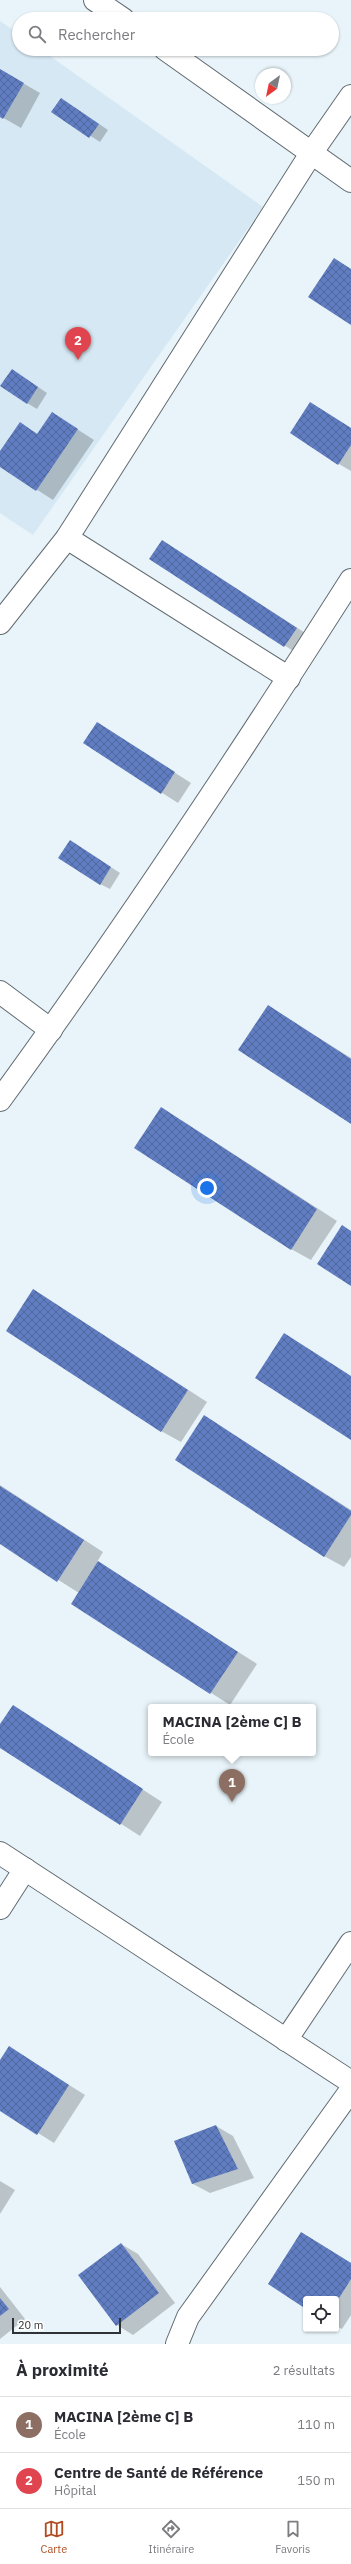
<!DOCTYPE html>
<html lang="fr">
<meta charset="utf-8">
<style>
body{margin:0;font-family:"IBM Plex Sans",sans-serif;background:#f2f2f3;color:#2b2b33}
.controls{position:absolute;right:12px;bottom:12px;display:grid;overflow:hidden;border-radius:4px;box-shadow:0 1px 3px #0004}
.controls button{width:36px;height:36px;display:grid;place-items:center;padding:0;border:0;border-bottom:1px solid #e1e1e2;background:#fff;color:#2b2b33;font:20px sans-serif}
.compass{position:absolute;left:255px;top:68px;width:36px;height:36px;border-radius:50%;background:#fff;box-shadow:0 1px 3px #0004;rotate:213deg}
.scale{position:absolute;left:12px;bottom:10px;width:109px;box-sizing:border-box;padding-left:4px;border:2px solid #2f3336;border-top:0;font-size:11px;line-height:14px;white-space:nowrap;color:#2f3336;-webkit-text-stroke:3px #fff;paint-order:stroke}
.you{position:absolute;left:207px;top:1188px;width:14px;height:14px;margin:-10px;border:3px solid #fff;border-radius:50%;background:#1a73e8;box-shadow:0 0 0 6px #1a73e833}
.badge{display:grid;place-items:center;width:26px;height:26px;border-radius:50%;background:#b14b20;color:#fff;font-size:13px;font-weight:700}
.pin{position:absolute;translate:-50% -33px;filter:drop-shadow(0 1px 2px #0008)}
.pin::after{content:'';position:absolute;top:21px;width:14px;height:12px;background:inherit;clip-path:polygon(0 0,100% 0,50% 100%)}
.popup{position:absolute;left:148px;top:1704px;width:168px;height:52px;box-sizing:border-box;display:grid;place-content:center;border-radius:4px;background:#fff;filter:drop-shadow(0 1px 3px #0005);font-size:13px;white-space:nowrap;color:#7c7c81}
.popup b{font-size:15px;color:#2b2b33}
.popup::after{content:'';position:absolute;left:50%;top:100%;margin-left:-8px;border:8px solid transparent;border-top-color:#fff}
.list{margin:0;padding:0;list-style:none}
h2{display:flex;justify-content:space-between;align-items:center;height:52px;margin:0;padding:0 16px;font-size:17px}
h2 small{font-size:13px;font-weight:400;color:#7c7c81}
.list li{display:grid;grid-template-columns:26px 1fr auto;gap:12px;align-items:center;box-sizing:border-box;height:56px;padding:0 16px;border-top:1px solid #e1e1e2}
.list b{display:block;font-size:15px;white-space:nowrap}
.list p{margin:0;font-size:13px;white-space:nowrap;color:#7c7c81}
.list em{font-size:13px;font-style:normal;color:#7c7c81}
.icon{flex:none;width:22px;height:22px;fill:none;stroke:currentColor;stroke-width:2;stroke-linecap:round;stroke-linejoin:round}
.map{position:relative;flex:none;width:351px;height:2344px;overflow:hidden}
.search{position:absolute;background:#fff;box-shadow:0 1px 3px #0004;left:12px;right:12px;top:12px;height:44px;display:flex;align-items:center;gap:10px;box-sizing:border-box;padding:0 14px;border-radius:22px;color:#7c7c81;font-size:15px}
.sheet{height:164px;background:#fff}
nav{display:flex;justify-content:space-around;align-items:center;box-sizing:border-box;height:56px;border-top:1px solid #e1e1e2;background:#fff;font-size:11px;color:#7c7c81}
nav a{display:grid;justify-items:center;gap:2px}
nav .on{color:#b14b20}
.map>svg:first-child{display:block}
.built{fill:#d6e8f3}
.shadow{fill:#0003}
.building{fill:url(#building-cross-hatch)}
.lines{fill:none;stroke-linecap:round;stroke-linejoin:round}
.minor-casing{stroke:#626c72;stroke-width:24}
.major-casing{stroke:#626c72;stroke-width:24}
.minor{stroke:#fff;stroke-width:22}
.major{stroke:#fff;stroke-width:22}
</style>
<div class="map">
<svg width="351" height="2344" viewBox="0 0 351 2344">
<defs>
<pattern id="building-cross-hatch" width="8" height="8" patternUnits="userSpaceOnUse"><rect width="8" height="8" fill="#617dc2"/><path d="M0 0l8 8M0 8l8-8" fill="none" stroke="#50679e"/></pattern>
</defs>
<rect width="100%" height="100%" fill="#e8f4fa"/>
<polygon class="built" points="0,21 19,34 19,49 40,49 263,207 33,535 0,513"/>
<g class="shadow">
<polygon points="0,70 40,93 21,128 0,116"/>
<polygon points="62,99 108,130 100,142 53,112"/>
<polygon points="22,376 47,393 37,409 27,403"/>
<polygon points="311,403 351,428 351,471 339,464"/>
<polygon points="52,413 94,440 53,500 0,466 0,453 20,424 38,434"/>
<polygon points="178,551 313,638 301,656 150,559"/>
<polygon points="97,723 191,783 178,803 84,743"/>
<polygon points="80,847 120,873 110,889 100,884"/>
<polygon points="268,1006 351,1058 351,1123"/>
<polygon points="181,1120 337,1221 311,1260 291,1249"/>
<polygon points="34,1290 207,1402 181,1442 161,1431"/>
<polygon points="204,1416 351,1510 351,1557 344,1567 324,1556"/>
<polygon points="0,1485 103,1552 97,1562 257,1664 230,1705 72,1604 79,1593 0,1543"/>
<polygon points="13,1706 162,1802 140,1836 0,1746 0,1726"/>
<polygon points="9,2047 85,2095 54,2143 0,2109 0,2062"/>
<polygon points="216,2126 233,2136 254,2178 210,2193 193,2184 175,2141"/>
<polygon points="0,2181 15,2190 0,2214"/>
<polygon points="302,2233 351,2263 351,2315 342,2329 336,2326 336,2299 306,2299 306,2308"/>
<polygon points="121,2244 138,2254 175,2303 133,2335 117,2325"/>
<polygon points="0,2287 25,2319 0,2339"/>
</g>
<g class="building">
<polygon points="0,69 24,83 3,119 0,117"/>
<polygon points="61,98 99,124 89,138 51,112"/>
<polygon points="334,258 351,269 351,325 308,297"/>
<polygon points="12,369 38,387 27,404 0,386"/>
<polygon points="310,402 351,428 351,445 338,465 290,433"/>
<polygon points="52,412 78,429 36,491 0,467 0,451 20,422 37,434"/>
<polygon points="162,540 297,628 284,647 149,559"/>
<polygon points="97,722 175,772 161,794 83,743"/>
<polygon points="70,840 111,867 100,885 58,858"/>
<polygon points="268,1005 351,1059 351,1124 238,1050"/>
<polygon points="161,1107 317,1209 291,1250 134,1148"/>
<polygon points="342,1225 351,1231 351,1286 317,1264"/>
<polygon points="33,1289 188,1390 161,1432 6,1331"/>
<polygon points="284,1333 351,1376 351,1440 255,1378"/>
<polygon points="204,1415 351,1511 351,1515 324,1557 175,1460"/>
<polygon points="0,1486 84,1540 57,1582 0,1544"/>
<polygon points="98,1561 238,1652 210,1694 71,1604"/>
<polygon points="13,1705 143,1789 120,1825 0,1748 0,1724"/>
<polygon points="9,2046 69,2085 37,2135 0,2111 0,2060"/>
<polygon points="216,2125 238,2169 192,2184 174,2141"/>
<polygon points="301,2232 351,2263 351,2279 336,2303 336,2299 306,2299 306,2309 268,2284"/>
<polygon points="121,2243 159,2293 116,2326 78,2275"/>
<polygon points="0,2298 9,2309 0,2316"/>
</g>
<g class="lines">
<g class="minor-casing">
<g id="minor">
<polyline points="67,538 289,678"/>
<polyline points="0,623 67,538 312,152 351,96"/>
<polyline points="0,992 51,1030"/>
<path d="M0,1100C123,931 239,756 351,580"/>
<polyline points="0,1853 351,2082"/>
<polyline points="0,1908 25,1869"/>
<polyline points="286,2040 351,1943"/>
<polyline points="177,2344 188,2317 351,2090"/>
</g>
</g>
<g class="major-casing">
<g id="major">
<polyline points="95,0 123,19"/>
<polyline points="165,49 351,181"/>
</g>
</g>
<use href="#minor" class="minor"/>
<use href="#major" class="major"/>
</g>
</svg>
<div class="controls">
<button><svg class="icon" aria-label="locate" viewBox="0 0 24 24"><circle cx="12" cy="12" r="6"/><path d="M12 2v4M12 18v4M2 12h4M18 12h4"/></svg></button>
</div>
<svg class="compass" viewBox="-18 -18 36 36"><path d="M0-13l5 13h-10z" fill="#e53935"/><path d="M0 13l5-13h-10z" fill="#7c7c81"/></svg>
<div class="scale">20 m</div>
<div class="you"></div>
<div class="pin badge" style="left:232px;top:1802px;background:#8d6e63">1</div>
<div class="popup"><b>MACINA [2ème C] B</b>École</div>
<div class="pin badge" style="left:78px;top:360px;background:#e0444e">2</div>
<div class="search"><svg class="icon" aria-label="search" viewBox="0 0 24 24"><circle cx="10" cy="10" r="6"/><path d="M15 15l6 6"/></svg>Rechercher</div>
</div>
<section class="sheet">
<h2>À proximité<small>2 résultats</small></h2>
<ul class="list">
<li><span class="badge" style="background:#8d6e63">1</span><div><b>MACINA [2ème C] B</b><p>École</p></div><em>110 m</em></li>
<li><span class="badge" style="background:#e0444e">2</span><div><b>Centre de Santé de Référence</b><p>Hôpital</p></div><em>150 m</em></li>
</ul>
</section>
<nav>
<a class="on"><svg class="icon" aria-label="map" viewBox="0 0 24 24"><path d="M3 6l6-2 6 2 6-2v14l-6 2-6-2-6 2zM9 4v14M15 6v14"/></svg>Carte</a>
<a><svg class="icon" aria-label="directions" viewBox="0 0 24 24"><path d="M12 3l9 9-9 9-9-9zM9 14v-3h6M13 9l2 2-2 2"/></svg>Itinéraire</a>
<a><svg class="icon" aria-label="saved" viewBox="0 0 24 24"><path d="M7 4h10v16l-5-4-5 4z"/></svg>Favoris</a>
</nav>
